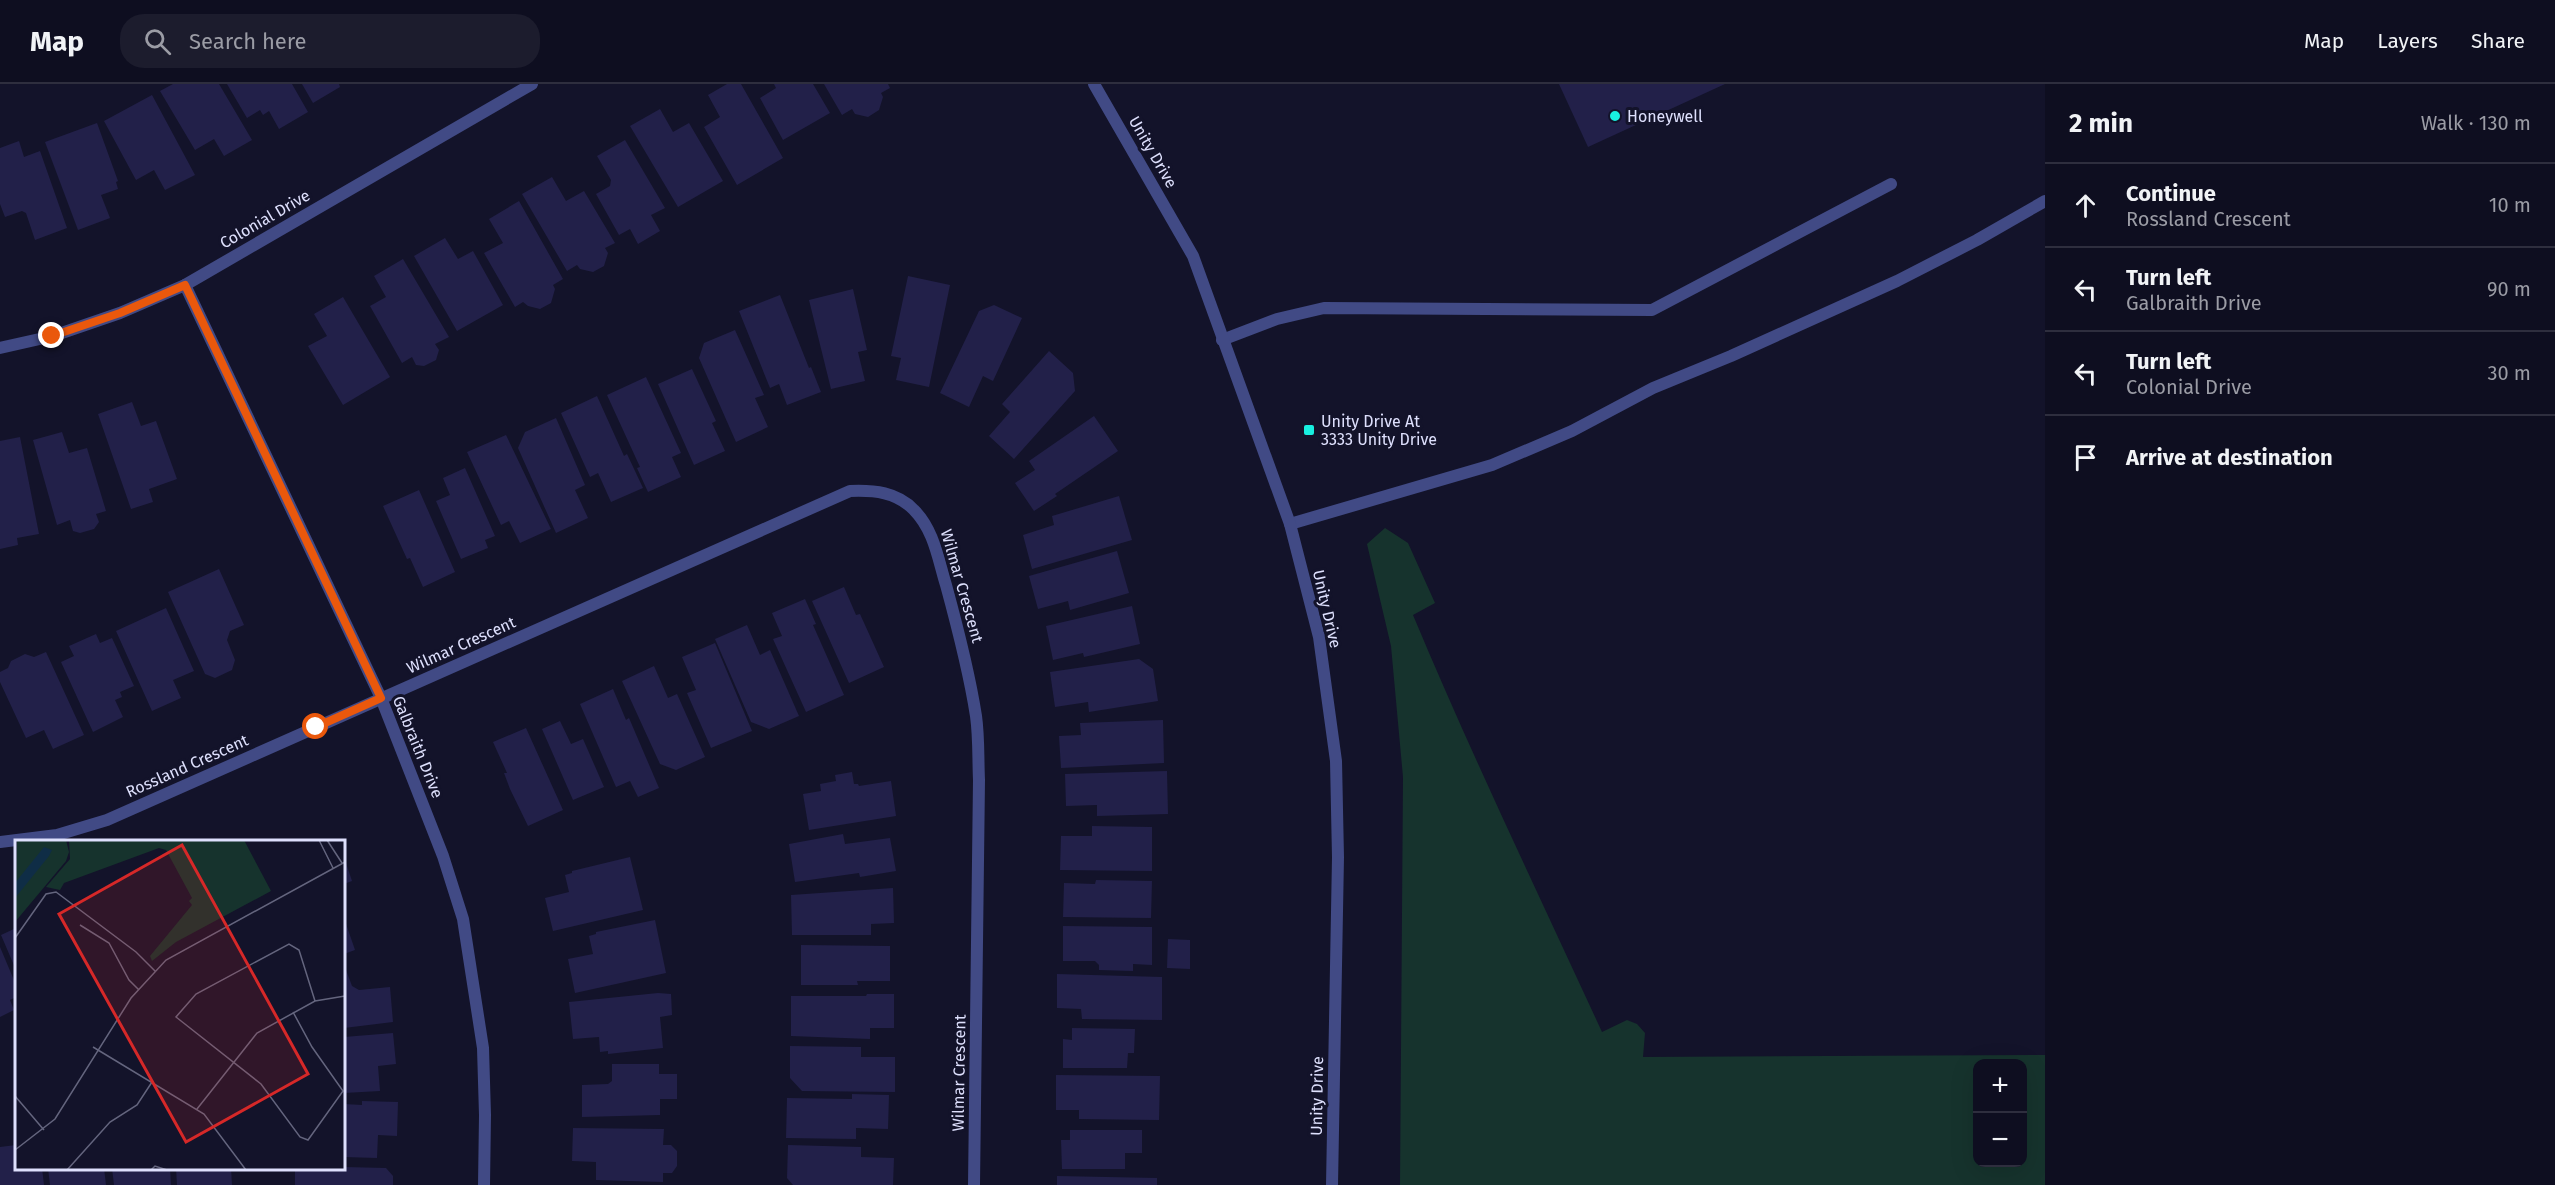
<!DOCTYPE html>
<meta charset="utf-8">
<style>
body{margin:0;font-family:"Fira Sans",sans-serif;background:#1c1c2d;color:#f1f3f6}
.controls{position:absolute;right:18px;bottom:18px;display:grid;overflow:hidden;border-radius:12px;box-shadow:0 6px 24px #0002}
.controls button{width:54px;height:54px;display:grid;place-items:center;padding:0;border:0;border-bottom:2px solid #2e2e3e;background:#0e0e20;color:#f1f3f6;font:30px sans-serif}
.stop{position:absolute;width:18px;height:18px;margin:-14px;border:4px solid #ea580c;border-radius:50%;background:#fff}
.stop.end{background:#ea580c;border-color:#fff;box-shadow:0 2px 6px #0008}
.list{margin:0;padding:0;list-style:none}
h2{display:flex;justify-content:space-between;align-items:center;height:78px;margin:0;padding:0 24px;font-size:26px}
h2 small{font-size:20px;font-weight:400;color:#9b9ca5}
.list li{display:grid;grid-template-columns:39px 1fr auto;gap:18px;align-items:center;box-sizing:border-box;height:84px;padding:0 24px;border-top:2px solid #2e2e3e}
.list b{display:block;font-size:22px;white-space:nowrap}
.list p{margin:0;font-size:20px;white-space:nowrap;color:#9b9ca5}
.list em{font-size:20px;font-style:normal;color:#9b9ca5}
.icon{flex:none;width:33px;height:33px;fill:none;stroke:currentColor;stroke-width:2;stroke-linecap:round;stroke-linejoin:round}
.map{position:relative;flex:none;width:2045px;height:1101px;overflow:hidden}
header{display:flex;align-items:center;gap:36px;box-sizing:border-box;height:84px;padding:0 30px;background:#0e0e20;border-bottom:2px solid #2e2e3e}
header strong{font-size:28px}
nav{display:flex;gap:33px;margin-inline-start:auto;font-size:21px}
.search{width:420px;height:54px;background:#1c1c2d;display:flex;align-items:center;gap:15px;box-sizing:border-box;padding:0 21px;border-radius:24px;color:#9b9ca5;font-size:22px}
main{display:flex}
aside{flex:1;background:#0e0e20}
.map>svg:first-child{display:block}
.green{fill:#16332d;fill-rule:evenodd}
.building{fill:#222049}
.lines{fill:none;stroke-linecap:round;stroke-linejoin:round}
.service{stroke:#414a85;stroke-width:12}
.minor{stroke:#414a85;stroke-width:12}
.tertiary{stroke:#414a85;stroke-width:12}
.route{stroke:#ea580c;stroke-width:8}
.poi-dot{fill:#18efe0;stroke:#13132a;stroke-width:2}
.labels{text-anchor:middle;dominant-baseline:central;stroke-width:6;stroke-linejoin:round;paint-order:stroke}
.poi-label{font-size:16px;fill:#dee0fd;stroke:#13132a;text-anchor:start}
.street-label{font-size:16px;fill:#dee0fd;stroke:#13132a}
.inset-road{fill:none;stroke:#64657e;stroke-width:1.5}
.view{fill:#d62828;fill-opacity:0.15;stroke:#d62828;stroke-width:3}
.inset-edge{fill:none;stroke:#dee0fd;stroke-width:3}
</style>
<header>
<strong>Map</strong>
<div class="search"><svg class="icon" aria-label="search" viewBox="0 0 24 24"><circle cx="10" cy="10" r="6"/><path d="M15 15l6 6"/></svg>Search here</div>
<nav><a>Map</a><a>Layers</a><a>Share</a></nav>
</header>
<main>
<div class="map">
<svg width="2045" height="1101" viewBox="0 0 2045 1101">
<rect width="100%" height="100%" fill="#13132a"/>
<path class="green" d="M1385,444L1408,459L1435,519L1413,531C1472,672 1538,809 1602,948L1627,936L1637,940L1645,949L1643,973L2045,971V1101H1400L1403,693L1391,562L1367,460ZM1978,980H2022V1078H1978Z"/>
<g class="building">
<polygon points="173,0 219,0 252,56 224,72 214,55 195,66 160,7"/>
<polygon points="227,0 292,0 308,28 279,45 269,27 263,31 260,26 247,34"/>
<polygon points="302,0 339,0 340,3 313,19"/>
<polygon points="727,0 741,0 783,74 737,101 704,43 720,33 708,11"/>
<polygon points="774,0 813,0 830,29 783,56 760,14 776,4"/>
<polygon points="824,0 888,0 890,4 881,9 883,13 879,26 868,33 855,30 852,25 842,31"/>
<polygon points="1559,0 1725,0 1588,63"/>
<polygon points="152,11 195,91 165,106 154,86 136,96 104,37"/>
<polygon points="660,25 673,48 689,39 723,97 678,123 630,42"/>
<polygon points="97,39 118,97 116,98 118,105 101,111 110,134 78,146 45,58"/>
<polygon points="625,56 665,124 651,131 660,147 638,160 630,145 619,151 596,110 610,102 611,96 597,72"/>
<polygon points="19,57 24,73 40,67 67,144 35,156 26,129 22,127 5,133 0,120 0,64"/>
<polygon points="552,93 566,117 584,107 615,159 605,164 608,169 604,182 593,188 580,185 577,181 567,187 522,110"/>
<polygon points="519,117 563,195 553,201 555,205 551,219 540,225 528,222 523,218 515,223 484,169 503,159 489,135"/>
<polygon points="445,154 458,175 473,167 503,221 457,247 414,172"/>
<polygon points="403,175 449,253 435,260 439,266 436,276 424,282 416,281 412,273 402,279 370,222 386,213 374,192"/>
<polygon points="908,192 950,201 929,303 896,296 901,274 891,272"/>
<polygon points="853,205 867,266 858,268 865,297 831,305 809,216"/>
<polygon points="780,211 809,284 811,283 821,308 787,321 779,300 770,304 739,227"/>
<polygon points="343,213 390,293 343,321 308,262 327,252 314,230"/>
<polygon points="994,221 1022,234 993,297 983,292 969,323 940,309 979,227"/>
<polygon points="735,246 764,311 755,314 768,343 736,358 699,274 704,259"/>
<polygon points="1049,267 1073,289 1075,307 1014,375 989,352 1010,328 1002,320"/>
<polygon points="692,285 716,337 712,339 725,367 694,381 658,300"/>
<polygon points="646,293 681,369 672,373 681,393 648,408 637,384 640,383 607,311"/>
<polygon points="597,312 624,372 627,370 643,404 611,418 598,389 590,393 561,329"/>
<polygon points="132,318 141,342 156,337 177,395 149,405 153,418 131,425 98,330"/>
<polygon points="1094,332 1118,367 1055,410 1057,412 1034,427 1015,399 1035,386 1029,377"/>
<polygon points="556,334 585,401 575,406 588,434 556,449 518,364 525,348"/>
<polygon points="62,348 69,369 87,364 106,427 96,430 99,438 94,445 80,449 73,447 70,436 57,441 33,356"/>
<polygon points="506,351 551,445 520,459 509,437 501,441 467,368"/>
<polygon points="20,353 39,450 17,454 18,461 0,465 0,357"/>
<polygon points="465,384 495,452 485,456 488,464 461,475 436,417 450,411 443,394"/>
<polygon points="419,406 455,488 423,503 410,474 407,475 383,422"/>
<polygon points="1119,412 1132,456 1032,485 1023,451 1054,441 1052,432"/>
<polygon points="1117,467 1129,509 1070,526 1068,517 1038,525 1029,492"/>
<polygon points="219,485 244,541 230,547 227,556 235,576 232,586 215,594 205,590 168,508"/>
<polygon points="844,503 856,531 860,530 884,583 849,599 812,517"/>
<polygon points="805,515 816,540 813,541 844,611 806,628 773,555 782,552 772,529"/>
<polygon points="1132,522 1140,560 1084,573 1083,569 1053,576 1046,542"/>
<polygon points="166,524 194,587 173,596 181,614 152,627 116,547"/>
<polygon points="747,541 760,571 770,566 799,632 769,645 751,638 715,555"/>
<polygon points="96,550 100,559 112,554 134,602 120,608 122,613 115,616 123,633 93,648 61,578 74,572 69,562"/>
<polygon points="715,559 752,647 711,664 687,609 696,606 682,573"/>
<polygon points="46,568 84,651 53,665 44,646 26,654 0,598 0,588 8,584 11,577 25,570 34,573"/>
<polygon points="1139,575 1153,585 1158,617 1089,628 1088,618 1055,623 1050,588"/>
<polygon points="654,582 668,614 677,610 705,673 676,686 660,680 622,597"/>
<polygon points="613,605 626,636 629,634 659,704 638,713 630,697 616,703 580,620"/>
<polygon points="1163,636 1164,679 1061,684 1059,652 1081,651 1080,639"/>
<polygon points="560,637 571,660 583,655 604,703 573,716 542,645"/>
<polygon points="526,644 563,726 528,742 510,705 504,689 507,689 493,658"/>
<polygon points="1167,687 1168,730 1097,732 1097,721 1066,722 1065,690"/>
<polygon points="852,688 854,700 858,700 859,702 891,697 896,732 809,746 803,710 821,707 820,700 836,697 835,691"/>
<polygon points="1092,742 1152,743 1152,787 1060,786 1061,752 1092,752"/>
<polygon points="843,750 845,760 890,754 896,787 860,793 859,789 795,798 789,760"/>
<polygon points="344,773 352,797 344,800"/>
<polygon points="630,773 643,826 553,847 545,814 569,808 565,791 572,789 572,787"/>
<polygon points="1096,796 1152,797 1151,834 1063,833 1064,799 1095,800"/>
<polygon points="893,804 894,839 871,840 871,851 792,851 791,811"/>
<polygon points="344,834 355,866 344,870"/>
<polygon points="655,836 666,889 575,909 568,875 593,870 589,852 596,850 596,848"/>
<polygon points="1063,842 1152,843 1152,881 1133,880 1133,887 1099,886 1099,881 1095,877 1063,877"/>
<polygon points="16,844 16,886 1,851"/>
<polygon points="1168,855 1190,856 1190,885 1167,884"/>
<polygon points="801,861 890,862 890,897 857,897 858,901 801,901"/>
<polygon points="0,863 16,901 16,913 10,916 14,926 0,933"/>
<polygon points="344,886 346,886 352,902 359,906 390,903 393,938 344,944"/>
<polygon points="1057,890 1162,893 1162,936 1082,935 1081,925 1057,924"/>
<polygon points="658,909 671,910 672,931 660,933 663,964 608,970 608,967 600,968 599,953 573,955 569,918"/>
<polygon points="867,910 894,910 894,944 870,944 870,955 791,952 791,912 866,912"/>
<polygon points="1072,944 1135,945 1134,969 1128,969 1127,984 1063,984 1063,955 1072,956"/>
<polygon points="393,949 396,980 378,982 380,1007 344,1009 344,953"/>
<polygon points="790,962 861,963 861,973 895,973 895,1008 802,1007 790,994"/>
<polygon points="612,980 659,980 659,990 677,990 677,1015 660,1015 660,1031 582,1033 582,1001 608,1000 612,997"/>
<polygon points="1056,991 1160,992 1159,1036 1079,1035 1079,1026 1056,1026"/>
<polygon points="852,1010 889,1011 888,1045 856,1044 856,1055 786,1054 787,1014 852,1015"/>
<polygon points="362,1017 398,1018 397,1052 378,1051 377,1074 344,1073 344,1020 362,1021"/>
<polygon points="573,1044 664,1045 663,1061 671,1061 677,1067 677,1082 672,1089 663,1089 663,1098 596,1096 596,1078 572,1077"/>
<polygon points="1070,1046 1142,1046 1142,1069 1125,1069 1125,1085 1062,1085 1061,1056 1070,1056"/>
<polygon points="16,1061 16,1084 42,1084 44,1101 0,1101 0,1063"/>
<polygon points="788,1061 861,1063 861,1073 894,1074 893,1101 793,1101 787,1094"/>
<polygon points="344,1083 386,1084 393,1092 393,1101 295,1101 295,1084"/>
<polygon points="48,1084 104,1084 106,1101 50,1101"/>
<polygon points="112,1084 170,1084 171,1101 114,1101"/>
<polygon points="176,1084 231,1084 232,1101 177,1101"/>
<polygon points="1057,1092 1157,1094 1157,1101 1057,1101"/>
</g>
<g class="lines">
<g class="service">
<polyline points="1222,256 1277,235 1324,224 1652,226 1891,100"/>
<polyline points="1290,440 1492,381 1572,347 1653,304 1731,272 1897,197 1977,156 2045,117"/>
</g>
<path class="minor" d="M0,758L57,751L107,736L850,407C874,406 897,408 914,426C934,446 938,475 946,501C958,545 969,587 976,632C979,653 978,675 979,696L974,1101"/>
<g class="tertiary">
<polyline points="1094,0 1193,172 1290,440 1319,553 1336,677 1338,773 1332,1101"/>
<polyline points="185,201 381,614 443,772 463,835 483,964 485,1031 484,1101"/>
<polyline points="0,264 53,252 120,229 185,201 532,0"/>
</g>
</g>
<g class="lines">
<polyline class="route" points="52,252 120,229 185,201 381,614 316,643"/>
</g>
<g class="poi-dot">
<circle cx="1615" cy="32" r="6"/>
<rect x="1303" y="340" width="12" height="12" rx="3"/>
</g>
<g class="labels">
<g class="poi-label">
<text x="1627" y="32">Honeywell</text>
<text x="1321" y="337">Unity Drive At<tspan x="1321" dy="18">3333 Unity Drive</tspan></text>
</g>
<g class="street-label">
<text transform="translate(1153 68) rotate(60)">Unity Drive</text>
<text transform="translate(265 135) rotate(-30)">Colonial Drive</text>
<text transform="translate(962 502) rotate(74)">Wilmar Crescent</text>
<text transform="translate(1327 525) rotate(77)">Unity Drive</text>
<text transform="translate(461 561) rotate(-24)">Wilmar Crescent</text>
<text transform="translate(418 663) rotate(68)">Galbraith Drive</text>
<text transform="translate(187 682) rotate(-24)">Rossland Crescent</text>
<text transform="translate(959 989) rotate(-89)">Wilmar Crescent</text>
<text transform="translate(1317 1012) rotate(-89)">Unity Drive</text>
</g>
</g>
<g transform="translate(15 756)">
<rect width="330" height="330" fill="#13132a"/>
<path d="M2,0H51L54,12L51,21L0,82ZM54,0H229L256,51L161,102L137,121L135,116L177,65L174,61L177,58L151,10L144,8L49,43L45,50L31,47L55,19Z" fill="#16332d"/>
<path d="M29,7L37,10L34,16L0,58V43Z" fill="#0f2d46"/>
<path class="inset-road" d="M304,0L318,28M312,0L327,23M65,85L94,103L114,140L124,150M0,98L31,54L41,52L121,112L140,131M278,172L297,207L328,251L293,300L285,297L246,244L161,177L181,154L274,104L284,110L300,161M78,207L189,274L231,330M0,256L29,290M182,269L242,193L300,161L330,156M0,310L40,279L116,158L151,120L330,22M52,330L95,282L122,265L137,242M136,330L140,326L152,330"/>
<path class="view" d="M167,5L293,234L171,302L44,74Z"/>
<rect width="330" height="330" class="inset-edge"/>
</g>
</svg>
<div class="controls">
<button>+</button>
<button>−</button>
</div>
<div class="stop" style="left:316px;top:643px"></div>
<div class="stop end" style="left:52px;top:252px"></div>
</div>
<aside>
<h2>2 min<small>Walk · 130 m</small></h2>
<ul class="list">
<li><svg class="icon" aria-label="ahead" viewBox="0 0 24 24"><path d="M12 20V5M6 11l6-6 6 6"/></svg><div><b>Continue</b><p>Rossland Crescent</p></div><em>10 m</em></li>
<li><svg class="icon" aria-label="left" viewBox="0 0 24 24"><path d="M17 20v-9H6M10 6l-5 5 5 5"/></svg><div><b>Turn left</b><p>Galbraith Drive</p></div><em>90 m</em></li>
<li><svg class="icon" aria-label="left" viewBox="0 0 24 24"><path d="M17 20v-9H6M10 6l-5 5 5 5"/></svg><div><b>Turn left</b><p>Colonial Drive</p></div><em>30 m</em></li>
<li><svg class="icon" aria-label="arrive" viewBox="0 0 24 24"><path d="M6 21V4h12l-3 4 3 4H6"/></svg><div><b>Arrive at destination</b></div></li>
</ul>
</aside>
</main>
